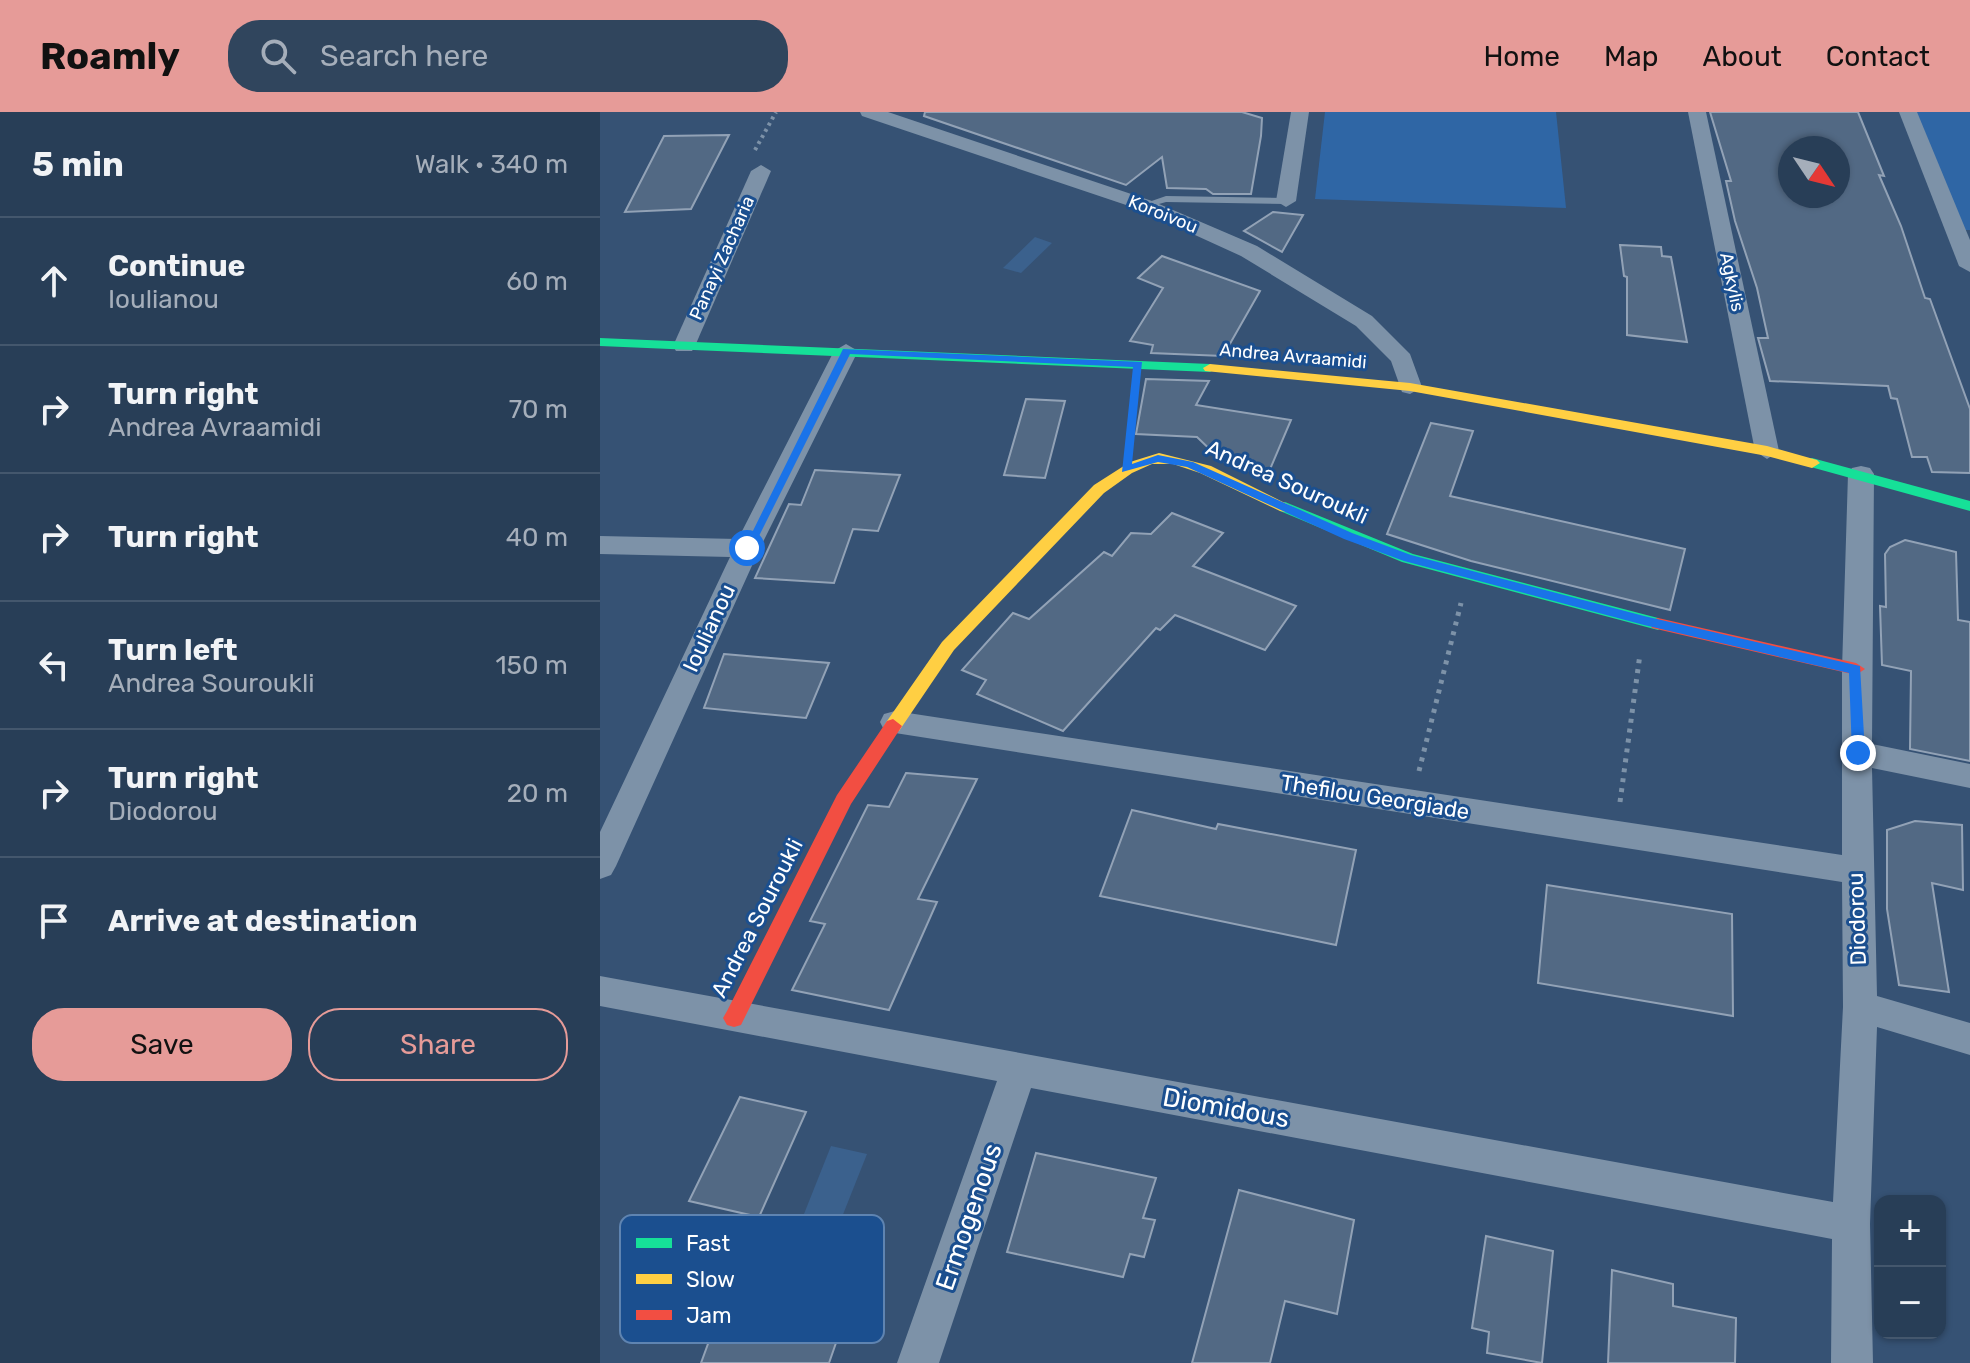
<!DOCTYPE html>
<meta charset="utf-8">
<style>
body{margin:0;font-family:Rubik,sans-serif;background:#30455d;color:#f1f3f6}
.controls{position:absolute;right:24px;bottom:24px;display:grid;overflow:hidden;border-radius:16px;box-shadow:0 2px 6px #0004}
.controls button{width:72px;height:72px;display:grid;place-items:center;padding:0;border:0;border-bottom:2px solid #44576d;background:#283e57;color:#f1f3f6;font:40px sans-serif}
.compass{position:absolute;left:1178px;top:24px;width:72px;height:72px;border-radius:50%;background:#283e57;box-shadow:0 2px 6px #0004;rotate:125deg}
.stop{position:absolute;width:24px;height:24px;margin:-18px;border:6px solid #1a73e8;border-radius:50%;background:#fff}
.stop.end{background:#1a73e8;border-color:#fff;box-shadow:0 2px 8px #0008}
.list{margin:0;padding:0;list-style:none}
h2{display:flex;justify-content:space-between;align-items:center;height:104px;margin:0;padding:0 32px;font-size:34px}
h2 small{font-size:26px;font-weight:400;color:#a5aeba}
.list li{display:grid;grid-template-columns:52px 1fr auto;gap:24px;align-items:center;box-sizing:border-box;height:128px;padding:0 32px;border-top:2px solid #44576d}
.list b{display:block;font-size:30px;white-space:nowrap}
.list p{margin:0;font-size:26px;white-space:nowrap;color:#a5aeba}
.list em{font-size:26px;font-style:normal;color:#a5aeba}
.actions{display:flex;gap:16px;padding:24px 32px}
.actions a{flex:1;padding:18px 0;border:2px solid #e69b98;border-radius:32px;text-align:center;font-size:28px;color:#e69b98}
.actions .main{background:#e69b98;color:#111}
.icon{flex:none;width:44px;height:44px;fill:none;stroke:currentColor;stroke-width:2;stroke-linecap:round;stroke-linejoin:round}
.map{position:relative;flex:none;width:1370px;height:1251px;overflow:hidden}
header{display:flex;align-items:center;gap:48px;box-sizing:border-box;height:112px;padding:0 40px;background:#e69b98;color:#111}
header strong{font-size:38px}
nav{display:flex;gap:44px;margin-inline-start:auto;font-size:28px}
.search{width:560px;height:72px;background:#30455d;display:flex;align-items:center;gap:20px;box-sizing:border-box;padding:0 28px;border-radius:32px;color:#a5aeba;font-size:30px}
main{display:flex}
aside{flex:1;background:#283e57}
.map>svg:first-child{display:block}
.green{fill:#2f66a5}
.water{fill:#3b618d}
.building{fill:#526984;stroke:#92a2b6;stroke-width:2;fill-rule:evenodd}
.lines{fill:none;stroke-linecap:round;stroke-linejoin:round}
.path-far1{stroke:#7d92a8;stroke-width:4;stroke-dasharray:3 4;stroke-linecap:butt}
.path{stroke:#7d92a8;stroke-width:5;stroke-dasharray:4 6;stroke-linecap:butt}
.lane{fill:#7d92a8;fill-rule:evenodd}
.street{fill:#7d92a8;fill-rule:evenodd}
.fast{fill:#16e098;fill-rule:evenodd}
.slow{fill:#ffcf43;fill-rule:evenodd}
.jam{fill:#f24e42;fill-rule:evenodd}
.route{fill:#1a73e8}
.labels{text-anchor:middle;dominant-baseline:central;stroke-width:6;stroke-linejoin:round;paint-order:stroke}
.far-street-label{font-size:18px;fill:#fff;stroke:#1b4f8f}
.street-label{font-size:22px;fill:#fff;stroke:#1b4f8f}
.near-street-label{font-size:26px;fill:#fff;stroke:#1b4f8f}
.key{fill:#1b4f8f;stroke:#5f84b1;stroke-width:2}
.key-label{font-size:22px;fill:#fff}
</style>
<header>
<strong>Roamly</strong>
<div class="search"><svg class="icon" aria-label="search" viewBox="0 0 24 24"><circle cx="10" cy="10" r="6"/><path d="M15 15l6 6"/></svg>Search here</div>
<nav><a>Home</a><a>Map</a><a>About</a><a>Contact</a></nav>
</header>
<main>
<aside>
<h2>5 min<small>Walk · 340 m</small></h2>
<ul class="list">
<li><svg class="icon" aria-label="ahead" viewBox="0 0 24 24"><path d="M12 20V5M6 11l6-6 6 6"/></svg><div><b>Continue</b><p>Ioulianou</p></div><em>60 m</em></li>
<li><svg class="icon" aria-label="right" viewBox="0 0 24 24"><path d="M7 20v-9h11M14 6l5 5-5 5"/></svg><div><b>Turn right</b><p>Andrea Avraamidi</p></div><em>70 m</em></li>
<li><svg class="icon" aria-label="right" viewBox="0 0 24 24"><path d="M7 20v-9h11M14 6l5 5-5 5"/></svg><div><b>Turn right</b></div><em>40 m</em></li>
<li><svg class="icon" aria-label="left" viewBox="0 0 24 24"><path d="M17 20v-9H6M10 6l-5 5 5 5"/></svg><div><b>Turn left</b><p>Andrea Souroukli</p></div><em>150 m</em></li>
<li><svg class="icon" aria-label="right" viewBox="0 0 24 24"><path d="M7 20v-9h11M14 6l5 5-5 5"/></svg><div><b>Turn right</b><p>Diodorou</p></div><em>20 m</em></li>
<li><svg class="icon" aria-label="arrive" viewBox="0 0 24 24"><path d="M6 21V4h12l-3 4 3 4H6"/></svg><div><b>Arrive at destination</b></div></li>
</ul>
<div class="actions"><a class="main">Save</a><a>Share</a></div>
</aside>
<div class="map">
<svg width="1370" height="1251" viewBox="0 0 1370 1251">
<rect width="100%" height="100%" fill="#365274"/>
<g class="green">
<polygon points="725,0 956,0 966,96 715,87"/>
<polygon points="1312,0 1370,0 1370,118 1364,118"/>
</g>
<g class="water">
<polygon points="435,125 452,131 421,161 403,156"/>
<polygon points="231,1034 267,1042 238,1115 202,1107"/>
</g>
<g class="building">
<polygon points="325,0 642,0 662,6 661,24 651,82 613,82 606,77 567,76 562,45 526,73 324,4"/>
<path d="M1110,0H1258L1284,64L1279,63L1301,114L1325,186L1330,187L1370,297V361L1332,360L1327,345H1312L1297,287L1291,286L1288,274L1170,269L1158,226H1168L1157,176L1135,109L1126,69H1131ZM1190,36H1238V84H1190Z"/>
<polygon points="129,23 91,97 25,100 64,24"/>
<polygon points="673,100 703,103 682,140 644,119"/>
<polygon points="1020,133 1061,135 1062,144 1071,145 1087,230 1027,223 1027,165 1024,164"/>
<polygon points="562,144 660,179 623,244 551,241 553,233 530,229 563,176 538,166"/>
<polygon points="546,267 609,269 596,293 691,308 668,362 638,356 621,348 597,325 536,322"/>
<polygon points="426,287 465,289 445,366 404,363"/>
<polygon points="831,311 873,319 850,384 1085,437 1070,498 871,449 787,422"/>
<polygon points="215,358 300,363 278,419 253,417 234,471 155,466 189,392 201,393"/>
<polygon points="572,401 623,421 593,454 696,494 665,538 575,503 560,518 556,516 463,619 377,582 386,568 362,558 413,501 429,507 504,440 512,444 531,421 551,422"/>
<polygon points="1305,428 1356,440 1358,508 1370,510 1370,649 1310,637 1311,559 1282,553 1280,494 1286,495 1285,442 1290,435"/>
<polygon points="124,542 229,551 206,606 104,596"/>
<polygon points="306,661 377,667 318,787 337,790 289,898 192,878 225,812 210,809 268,693 289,695"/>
<polygon points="532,698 616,717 618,712 756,738 736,833 500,784"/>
<polygon points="1315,709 1362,713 1363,778 1332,771 1349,880 1299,873 1287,797 1287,718"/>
<polygon points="947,773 1132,802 1133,904 938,871"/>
<polygon points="140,985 206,1000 159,1105 89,1089"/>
<polygon points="436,1041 556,1066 543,1106 555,1108 544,1145 530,1142 523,1165 407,1140"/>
<polygon points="639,1078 754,1108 737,1202 685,1189 670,1251 592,1251"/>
<polygon points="886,1124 953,1139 942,1251 887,1241 889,1220 872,1216"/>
<polygon points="122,1154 254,1179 229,1251 101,1251 120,1199 106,1195"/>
<polygon points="1012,1158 1073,1172 1073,1194 1136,1206 1135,1251 1008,1251"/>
</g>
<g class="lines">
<g class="path-far1">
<polyline points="155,38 176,0"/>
<polyline points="531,315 535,281"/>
</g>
<g class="path">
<polyline points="530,323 531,313"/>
<polyline points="819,659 861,491"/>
<polyline points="1020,690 1040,542"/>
</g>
<polygon class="lane" points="566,84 686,86 691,89 686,92 566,90 545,96 540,93"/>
<g class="street">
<polygon points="260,0 288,0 552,89 657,134 772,204 810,242 822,275 810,282 802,280 791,249 756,214 641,144 538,97 262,4"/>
<polygon points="691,0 709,0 696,89 686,95 676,89"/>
<polygon points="1088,0 1106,0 1179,339 1167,347 1155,339"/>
<polygon points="1299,0 1317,0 1370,128 1370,160 1359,154"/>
<polygon points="161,53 171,59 95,234 92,239 76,239 73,234 151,59"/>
<polygon points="246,232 258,239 160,436 16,754 11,763 0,767 0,720 130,445 0,442 0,424 138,427 234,239"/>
<polygon points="1261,354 1270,356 1274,362 1272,632 1370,652 1370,676 1272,656 1277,884 1370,911 1370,943 1277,915 1270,1112 1273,1251 1231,1251 1232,1127 431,976 339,1251 297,1251 397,969 0,894 0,864 1233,1090 1243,895 1242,770 295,621 284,618 280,610 284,602 295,599 1242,743 1242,557 1248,362 1252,356"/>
</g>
<g class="fast">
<polygon points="0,226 610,252 617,256 610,260 0,234"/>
<polygon points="1212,346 1370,389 1370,399 1207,354 1207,348"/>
<polygon points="685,390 813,442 1058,506 1066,512 1058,518 802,450 680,399 677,395"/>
</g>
<g class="slow">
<polygon points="610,252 810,271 1167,334 1217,348 1220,351 1212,356 1167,344 810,279 605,259 603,256"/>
<polygon points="559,341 611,354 693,395 685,400 680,399 600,361 573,352 552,352 532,361 504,381 354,538 299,619 287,619 284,614 287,609 342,530 494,373 530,350"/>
</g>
<g class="jam">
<polygon points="1058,506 1256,551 1265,557 1256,563 1052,516 1050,512 1052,508"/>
<polygon points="293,607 302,614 251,692 141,913 134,915 127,913 123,906 127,899 237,683 287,609"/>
</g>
</g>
<polygon class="route" points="243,237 542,250 532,352 558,343 593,350 752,421 811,443 1044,504 1260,554 1265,641 1258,646 1252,641 1249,561 1044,513 804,449 744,427 587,355 558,350 522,360 533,255 250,242 153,436 143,439"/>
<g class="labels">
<g class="far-street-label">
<text transform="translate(563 102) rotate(22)">Koroivou</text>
<text transform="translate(122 146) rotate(-66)">Panayi Zacharia</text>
<text transform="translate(1132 170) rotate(78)">Agkylis</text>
<text transform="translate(693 244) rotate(5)">Andrea Avraamidi</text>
</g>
<g class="street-label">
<text transform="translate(687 370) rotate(24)">Andrea Souroukli</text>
<text transform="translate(109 516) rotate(-65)">Ioulianou</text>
<text transform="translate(775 685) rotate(9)">Thefilou Georgiade</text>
<text transform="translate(157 806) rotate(-63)">Andrea Souroukli</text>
<text transform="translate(1257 807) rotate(-92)">Diodorou</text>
</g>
<g class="near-street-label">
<text transform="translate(626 996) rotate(10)">Diomidous</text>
<text transform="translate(369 1105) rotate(-71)">Ermogenous</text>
</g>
</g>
<rect x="20" y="1103" width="264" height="128" rx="12" class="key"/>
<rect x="36" y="1126" width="36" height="10" fill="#16e098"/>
<rect x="36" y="1162" width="36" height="10" fill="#ffcf43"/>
<rect x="36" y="1198" width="36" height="10" fill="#f24e42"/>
<g class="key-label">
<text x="86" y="1139">Fast</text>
<text x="86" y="1175">Slow</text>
<text x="86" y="1211">Jam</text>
</g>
</svg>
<div class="controls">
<button>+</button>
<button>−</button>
</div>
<svg class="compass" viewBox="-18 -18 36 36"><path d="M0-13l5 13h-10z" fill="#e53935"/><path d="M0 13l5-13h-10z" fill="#a5aeba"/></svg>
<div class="stop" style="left:147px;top:436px"></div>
<div class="stop end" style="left:1258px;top:641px"></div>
</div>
</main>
